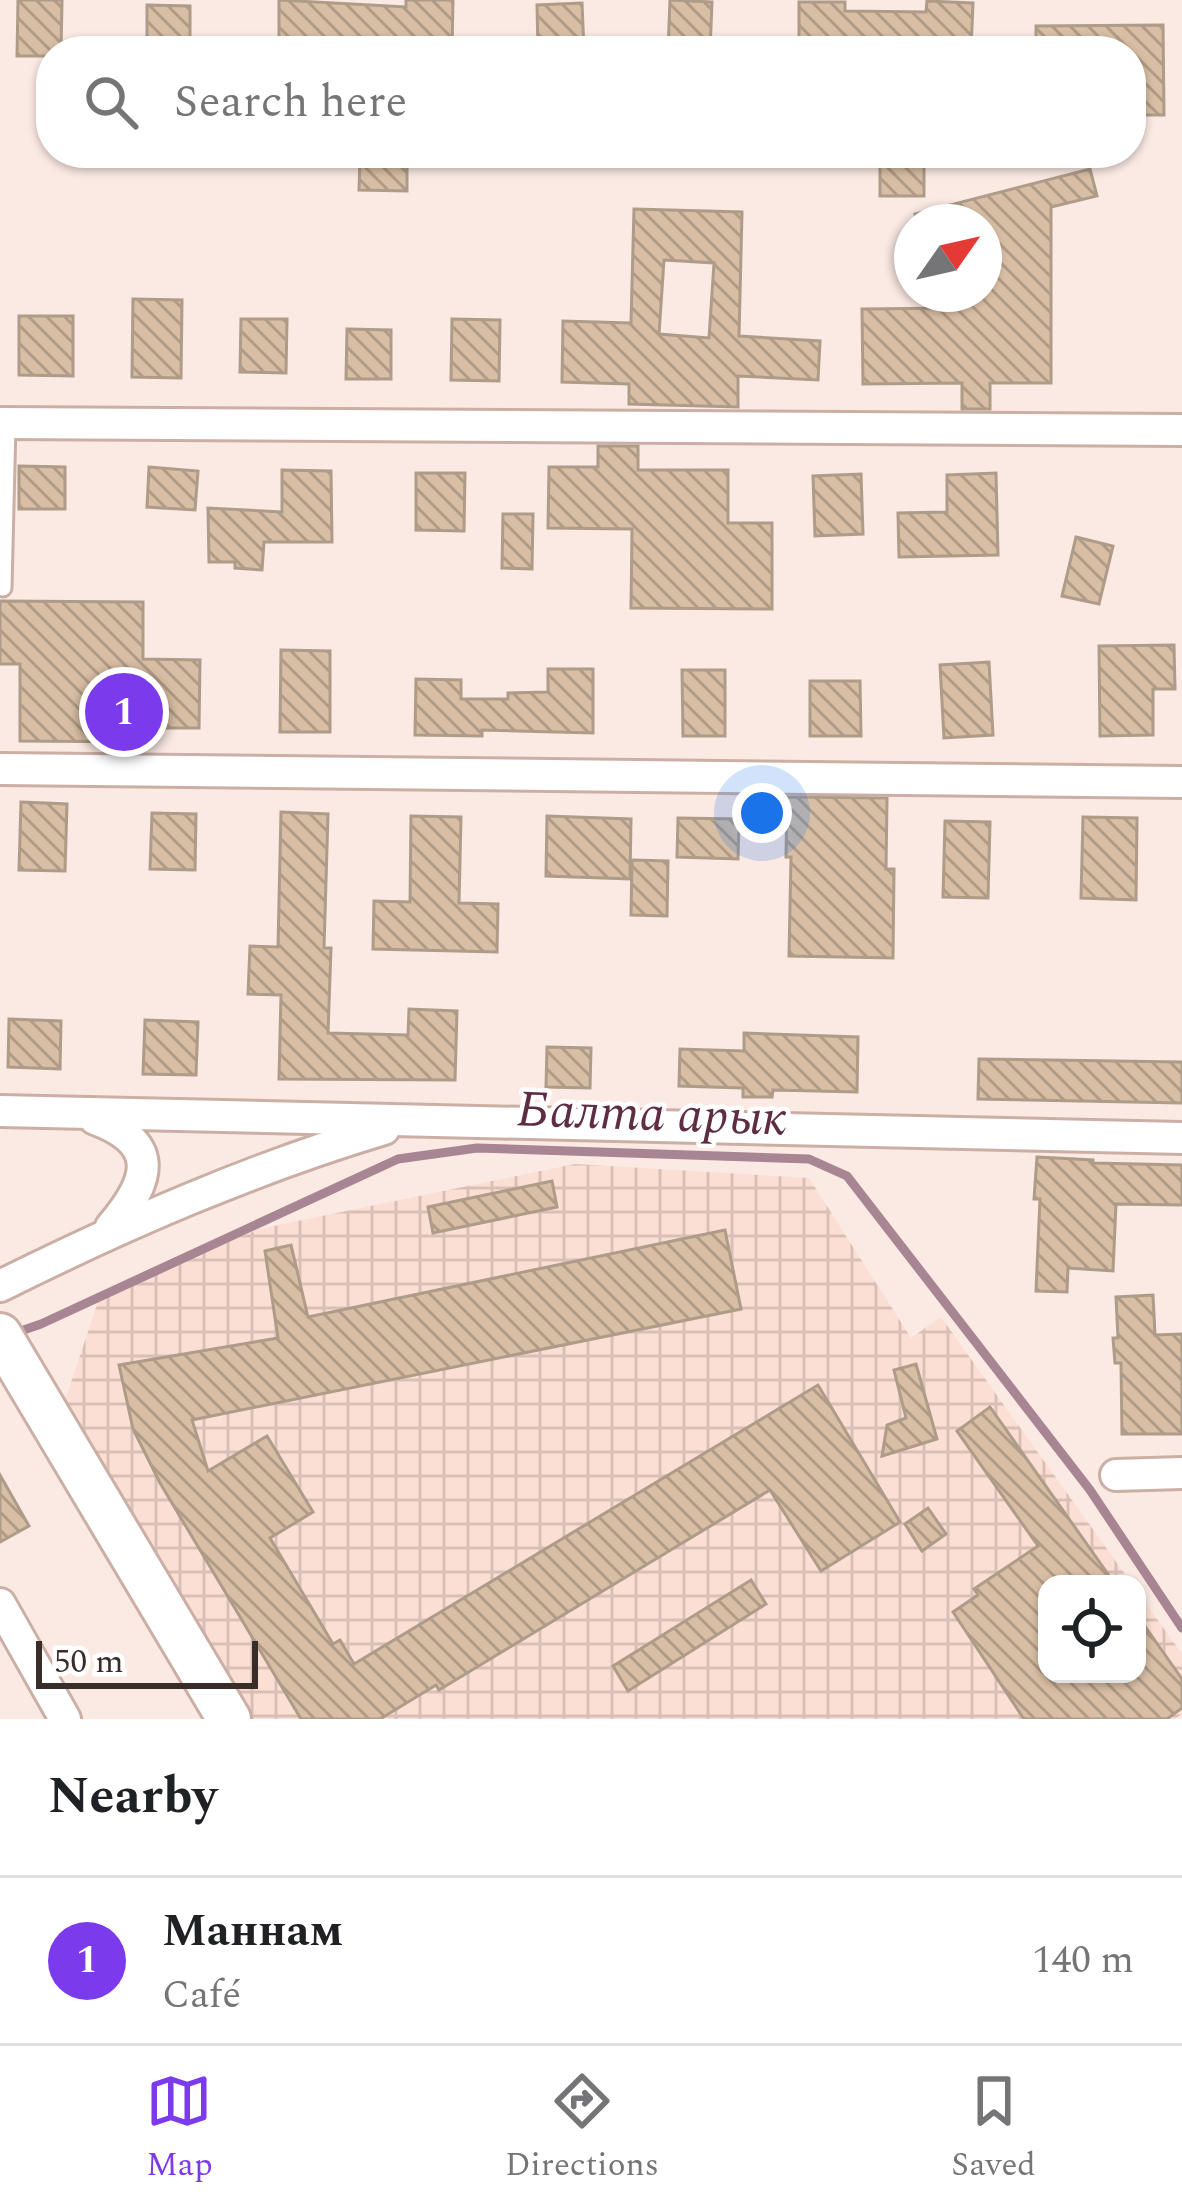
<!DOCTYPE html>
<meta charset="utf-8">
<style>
body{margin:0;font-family:Spectral,serif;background:#f2f2f2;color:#202124}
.controls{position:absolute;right:36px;bottom:36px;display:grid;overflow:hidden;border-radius:24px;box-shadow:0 3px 9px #0004}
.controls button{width:108px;height:108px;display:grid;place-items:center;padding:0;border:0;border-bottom:3px solid #e0e0e0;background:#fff;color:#202124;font:60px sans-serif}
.compass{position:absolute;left:894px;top:204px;width:108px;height:108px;border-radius:50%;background:#fff;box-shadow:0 3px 9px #0004;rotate:56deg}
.scale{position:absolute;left:36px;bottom:30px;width:222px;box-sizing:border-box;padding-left:12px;border:6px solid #382d29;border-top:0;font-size:33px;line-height:42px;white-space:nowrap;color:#382d29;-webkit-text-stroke:9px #fff;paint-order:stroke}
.you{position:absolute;left:762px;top:813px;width:42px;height:42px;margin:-30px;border:9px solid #fff;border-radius:50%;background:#1a73e8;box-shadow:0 0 0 18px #1a73e833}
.badge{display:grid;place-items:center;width:78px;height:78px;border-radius:50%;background:#7c3aed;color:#fff;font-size:39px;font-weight:700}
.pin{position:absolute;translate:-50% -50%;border:6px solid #fff;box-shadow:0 3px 12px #0006}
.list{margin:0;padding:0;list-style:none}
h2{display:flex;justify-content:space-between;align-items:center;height:156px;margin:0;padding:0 48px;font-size:51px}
h2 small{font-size:39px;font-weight:400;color:#757577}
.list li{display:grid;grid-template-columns:78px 1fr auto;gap:36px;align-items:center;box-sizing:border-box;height:168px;padding:0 48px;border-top:3px solid #e0e0e0}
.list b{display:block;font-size:45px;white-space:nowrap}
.list p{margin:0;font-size:39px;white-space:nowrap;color:#757577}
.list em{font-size:39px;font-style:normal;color:#757577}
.icon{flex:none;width:66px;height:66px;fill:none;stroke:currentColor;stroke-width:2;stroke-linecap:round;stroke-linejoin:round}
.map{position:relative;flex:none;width:1182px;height:1719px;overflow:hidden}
.search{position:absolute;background:#fff;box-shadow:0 3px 9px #0004;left:36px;right:36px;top:36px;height:132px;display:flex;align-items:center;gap:30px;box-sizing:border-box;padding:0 42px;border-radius:48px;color:#757577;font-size:45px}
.sheet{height:324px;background:#fff}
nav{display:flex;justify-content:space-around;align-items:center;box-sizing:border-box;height:168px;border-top:3px solid #e0e0e0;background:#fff;font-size:33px;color:#757577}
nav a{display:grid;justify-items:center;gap:6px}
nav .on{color:#7c3aed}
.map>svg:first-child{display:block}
.industrial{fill:url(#industrial-grid)}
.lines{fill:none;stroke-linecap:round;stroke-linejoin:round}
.stream{stroke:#a88592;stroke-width:9}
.building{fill:url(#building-back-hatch);stroke:#ae9b88;stroke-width:3;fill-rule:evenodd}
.service-casing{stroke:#cbafa5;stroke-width:21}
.minor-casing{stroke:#cbafa5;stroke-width:36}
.secondary-casing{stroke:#cbafa5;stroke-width:48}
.service{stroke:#fff;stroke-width:15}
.minor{stroke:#fff;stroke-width:30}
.secondary{stroke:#fff;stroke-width:42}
.labels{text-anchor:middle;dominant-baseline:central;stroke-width:9;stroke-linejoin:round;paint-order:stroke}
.water-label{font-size:51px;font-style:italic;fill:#5e2d43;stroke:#fff}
</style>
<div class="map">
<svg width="1182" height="1719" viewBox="0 0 1182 1719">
<defs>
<pattern id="industrial-grid" width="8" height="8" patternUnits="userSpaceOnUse" patternTransform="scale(3)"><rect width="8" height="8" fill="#fcdfd4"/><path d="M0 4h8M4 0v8" fill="none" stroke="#d9c0b6"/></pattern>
<pattern id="building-back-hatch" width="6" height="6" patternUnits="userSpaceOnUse" patternTransform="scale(3)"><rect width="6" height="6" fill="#d8bea4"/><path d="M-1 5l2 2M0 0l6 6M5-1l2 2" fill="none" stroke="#b09b86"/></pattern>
</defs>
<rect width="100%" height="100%" fill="#fbe9e3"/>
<polygon class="industrial" points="575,1164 809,1178 911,1338 941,1317 1132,1584 1047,1584 1047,1674 1137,1674 1137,1591 1182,1654 1182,1714 1175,1719 252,1719 65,1400 100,1296 259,1229"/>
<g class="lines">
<polyline class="stream" points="12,1334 41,1324 398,1159 477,1148 809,1159 847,1176 1090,1490 1182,1628"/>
</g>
<g class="building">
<polygon points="18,0 62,0 61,51 51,51 51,56 17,56"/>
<polygon points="279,0 406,7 406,0 453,0 452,51 279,51"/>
<polygon points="670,0 712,2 710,51 668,51"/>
<polygon points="927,1 973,3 971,51 799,51 799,2 845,2 845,11 926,12"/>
<polygon points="582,3 584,51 538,51 537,5"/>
<polygon points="147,5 190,6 190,45 147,44"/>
<polygon points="1163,25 1164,115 1131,115 1131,51 1036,51 1036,26"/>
<rect x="880" y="153" width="44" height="43"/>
<polygon points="360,159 407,160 407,191 359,190"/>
<polygon points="1090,169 1097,196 1051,207 1051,383 990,383 990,409 962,409 962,383 863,384 862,309 955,308 955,294 984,294 984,222 916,222 915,214"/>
<path d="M634,209L742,212L739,336L820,341L818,380L738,376V407L629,404V384L562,382L563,321L631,323ZM664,260L714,263L709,338L659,334Z"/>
<polygon points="133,299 182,300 181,378 132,377"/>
<polygon points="19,316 73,316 73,376 19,375"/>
<polygon points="241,319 287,319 286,373 240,372"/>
<polygon points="452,319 500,320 499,381 451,380"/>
<polygon points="347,329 391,330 391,379 346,379"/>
<polygon points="598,446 638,446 638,470 728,470 728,523 772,523 772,609 631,608 632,529 548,528 549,467 598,467"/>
<polygon points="19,466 65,467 65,509 19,509"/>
<polygon points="149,467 198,471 195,510 147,507"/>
<polygon points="282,470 331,471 332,542 264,542 262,570 235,568 235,562 209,562 208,508 282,512"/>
<polygon points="416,473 465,473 464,531 416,530"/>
<polygon points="996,473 998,555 899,557 898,513 947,512 947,475"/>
<polygon points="861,474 863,534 815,536 813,476"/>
<polygon points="503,514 533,514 532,569 502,568"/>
<polygon points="1076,537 1113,546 1099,604 1062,596"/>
<polygon points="0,601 143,602 143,659 200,660 199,728 143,728 143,742 20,741 20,664 0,664"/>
<polygon points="1174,645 1175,689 1153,689 1153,735 1100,736 1099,646"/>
<polygon points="281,650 330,651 330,732 280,732"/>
<polygon points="989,662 993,735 944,738 940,665"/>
<polygon points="548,669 593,669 593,733 482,730 482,736 415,735 416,679 461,680 461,699 508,699 508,693 548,692"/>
<polygon points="682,670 725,670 725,736 683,736"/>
<polygon points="810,681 860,681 861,736 810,736"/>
<polygon points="787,797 887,798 886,869 894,869 893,958 789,956 791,857 786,857"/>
<polygon points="21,802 67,804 65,871 19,870"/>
<polygon points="281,812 328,814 324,948 331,948 328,1033 408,1035 409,1009 457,1011 455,1080 279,1079 281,995 248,994 250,946 278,947"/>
<polygon points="152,813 196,814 195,870 150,869"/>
<polygon points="411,816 461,817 459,903 498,904 497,952 373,949 374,901 410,902"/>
<polygon points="547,816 631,819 630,879 546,876"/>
<polygon points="1083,817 1137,818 1136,900 1081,898"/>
<polygon points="678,818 739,819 738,859 677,857"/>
<polygon points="945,821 990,822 988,898 943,897"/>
<polygon points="632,860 668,861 667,916 631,915"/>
<polygon points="9,1019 61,1021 60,1069 8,1067"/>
<polygon points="145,1020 198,1022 196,1075 143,1074"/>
<polygon points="744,1033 858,1037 857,1092 773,1090 772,1097 743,1097 743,1088 679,1086 680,1049 744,1051"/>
<polygon points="547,1047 591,1048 590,1088 546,1087"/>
<polygon points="979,1059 1182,1062 1182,1103 978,1099"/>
<polygon points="1037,1157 1093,1160 1093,1163 1182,1165 1182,1205 1116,1204 1113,1271 1068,1268 1067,1292 1036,1291 1040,1199 1034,1199"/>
<polygon points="552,1181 557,1207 433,1233 428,1207"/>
<polygon points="725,1230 741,1309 192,1420 208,1471 267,1436 313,1512 270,1538 333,1644 340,1640 354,1664 818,1385 900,1522 821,1571 770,1490 439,1690 436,1685 380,1719 301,1719 160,1483 133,1429 119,1365 278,1338 265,1251 291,1245 308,1317"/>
<polygon points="1153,1295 1155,1335 1182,1334 1182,1434 1122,1434 1121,1363 1115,1363 1113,1338 1118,1338 1116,1297"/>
<polygon points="916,1364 937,1439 882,1456 887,1425 906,1418 894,1370"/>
<polygon points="990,1407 1115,1584 1047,1584 1047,1674 1137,1674 1137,1615 1182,1679 1182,1708 1167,1719 1024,1719 953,1612 978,1595 974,1589 1038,1546 957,1431"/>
<polygon points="0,1475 29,1526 0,1542"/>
<polygon points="928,1508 946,1534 922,1551 905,1524"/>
<polygon points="751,1580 766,1604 628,1691 613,1666"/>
</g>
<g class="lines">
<g class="service-casing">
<polyline id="service" points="3,588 7,423"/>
</g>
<g class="minor-casing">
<g id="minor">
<polyline points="0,423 1182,430"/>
<polyline points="0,769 1182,782"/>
<polyline points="0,1111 1182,1138"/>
<path d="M95,1119C162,1144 150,1181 111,1227"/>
<path d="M0,1286C125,1224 251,1169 384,1129"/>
<polyline points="1116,1475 1182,1473"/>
<polyline points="0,1604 65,1719"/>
</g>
</g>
<g class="secondary-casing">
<polyline id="secondary" points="0,1335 229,1719"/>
</g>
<use href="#service" class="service"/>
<use href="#minor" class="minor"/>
<use href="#secondary" class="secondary"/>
</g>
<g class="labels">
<g class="water-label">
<text transform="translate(652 1115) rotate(2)">Балта арык</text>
</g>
</g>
</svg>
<div class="controls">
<button><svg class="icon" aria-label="locate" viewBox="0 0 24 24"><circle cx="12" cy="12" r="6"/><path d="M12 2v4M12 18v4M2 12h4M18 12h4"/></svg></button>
</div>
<svg class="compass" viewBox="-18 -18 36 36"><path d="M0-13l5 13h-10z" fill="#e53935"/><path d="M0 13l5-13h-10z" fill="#757577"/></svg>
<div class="scale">50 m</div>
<div class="you"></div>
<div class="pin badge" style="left:124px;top:712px">1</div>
<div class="search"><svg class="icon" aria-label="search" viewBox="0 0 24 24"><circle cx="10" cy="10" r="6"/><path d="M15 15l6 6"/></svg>Search here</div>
</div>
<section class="sheet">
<h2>Nearby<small></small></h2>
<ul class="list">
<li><span class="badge">1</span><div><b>Маннам</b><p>Café</p></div><em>140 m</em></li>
</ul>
</section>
<nav>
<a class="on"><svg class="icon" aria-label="map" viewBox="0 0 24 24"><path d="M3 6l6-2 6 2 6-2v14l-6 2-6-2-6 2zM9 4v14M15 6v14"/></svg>Map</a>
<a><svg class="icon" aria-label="directions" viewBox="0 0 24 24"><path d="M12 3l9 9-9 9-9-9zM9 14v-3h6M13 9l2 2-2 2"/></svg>Directions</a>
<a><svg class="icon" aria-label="saved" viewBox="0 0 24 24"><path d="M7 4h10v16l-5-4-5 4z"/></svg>Saved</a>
</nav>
